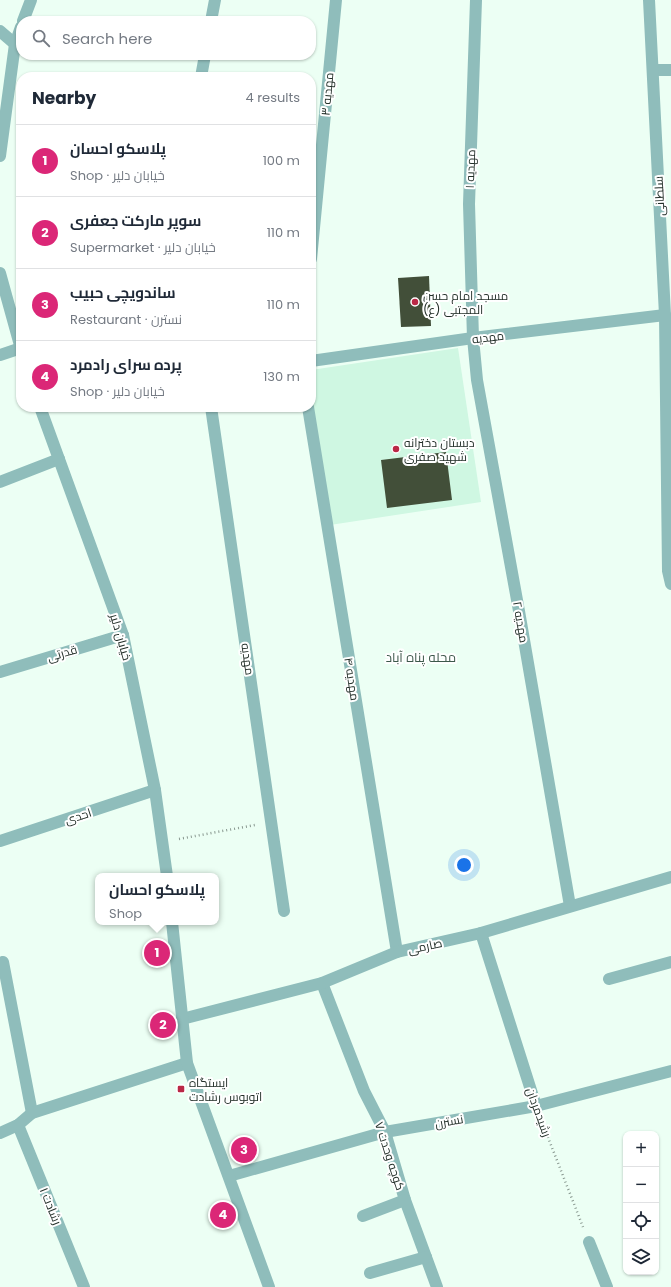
<!DOCTYPE html>
<meta charset="utf-8">
<style>
body{margin:0;font-family:Poppins,Cairo,sans-serif;background:#f6f6f7;color:#1f2937}
.controls{position:absolute;right:12px;bottom:12px;display:grid;overflow:hidden;border-radius:8px;box-shadow:0 1px 3px #0004}
.controls button{width:36px;height:36px;display:grid;place-items:center;padding:0;border:0;border-bottom:1px solid #e0e1e3;background:#fff;color:#1f2937;font:20px sans-serif}
.you{position:absolute;left:464px;top:865px;width:14px;height:14px;margin:-10px;border:3px solid #fff;border-radius:50%;background:#1a73e8;box-shadow:0 0 0 6px #1a73e833}
.badge{display:grid;place-items:center;width:26px;height:26px;border-radius:50%;background:#db2777;color:#fff;font-size:13px;font-weight:700}
.pin{position:absolute;translate:-50% -50%;border:2px solid #fff;box-shadow:0 1px 4px #0006}
.popup{position:absolute;left:95px;top:873px;width:124px;height:52px;box-sizing:border-box;display:grid;place-content:center;border-radius:8px;background:#fff;filter:drop-shadow(0 1px 3px #0005);font-size:13px;white-space:nowrap;color:#747a83}
.popup b{font-size:15px;color:#1f2937}
.popup::after{content:'';position:absolute;left:50%;top:100%;margin-left:-8px;border:8px solid transparent;border-top-color:#fff}
.list{margin:0;padding:0;list-style:none}
h2{display:flex;justify-content:space-between;align-items:center;height:52px;margin:0;padding:0 16px;font-size:17px}
h2 small{font-size:13px;font-weight:400;color:#747a83}
.list li{display:grid;grid-template-columns:26px 1fr auto;gap:12px;align-items:center;box-sizing:border-box;height:72px;padding:0 16px;border-top:1px solid #e0e1e3}
.list b{display:block;font-size:15px;white-space:nowrap}
.list p{margin:0;font-size:13px;white-space:nowrap;color:#747a83}
.list em{font-size:13px;font-style:normal;color:#747a83}
.icon{flex:none;width:22px;height:22px;fill:none;stroke:currentColor;stroke-width:2;stroke-linecap:round;stroke-linejoin:round}
.map{position:relative;flex:none;width:671px;height:1287px;overflow:hidden}
.search{position:absolute;background:#fff;box-shadow:0 1px 3px #0004;left:16px;top:16px;width:300px;height:44px;display:flex;align-items:center;gap:10px;box-sizing:border-box;padding:0 14px;border-radius:16px;color:#747a83;font-size:15px}
.panel{position:absolute;background:#fff;box-shadow:0 1px 3px #0004;left:16px;top:72px;width:300px;height:340px;border-radius:16px}
.map>svg:first-child{display:block}
.built{fill:#cff7e2}
.building{fill:#424f39}
.lines{fill:none;stroke-linecap:round;stroke-linejoin:round}
.path{stroke:#899890;stroke-width:2.5;stroke-dasharray:1 3;stroke-linecap:butt}
.minor{stroke:#8fbdbb;stroke-width:12}
.tertiary{stroke:#8fbdbb;stroke-width:12}
.poi-dot{fill:#ba2846;stroke:#fff;stroke-width:1.5}
.labels{text-anchor:middle;dominant-baseline:central;stroke-width:4;stroke-linejoin:round;paint-order:stroke}
.street-label{font-size:12px;fill:#232f29;stroke:#fff}
.poi-label{font-size:12px;fill:#232f29;stroke:#fff;text-anchor:start}
.neighbourhood-label{font-size:13px;fill:#3d584b;stroke:#fff}
</style>
<div class="map">
<svg width="671" height="1287" viewBox="0 0 671 1287">
<rect width="100%" height="100%" fill="#ecfff4"/>
<polygon class="built" points="458,348 481,502 330,525 311,395 311,370"/>
<g class="building">
<polygon points="429,276 431,326 401,327 398,278"/>
<polygon points="446,452 452,500 387,508 381,460"/>
</g>
<g class="lines">
<g class="path">
<polyline points="179,839 255,825"/>
<polyline points="542,1122 583,1227"/>
</g>
<g class="minor">
<polyline points="476,0 469,204 473,338 477,380 519,611 570,906"/>
<polyline points="211,21 215,0"/>
<polyline points="653,70 671,70"/>
<polyline points="201,77 205,55"/>
<polyline points="311,259 336,0"/>
<polyline points="0,355 21,348"/>
<polyline points="311,361 473,338 665,315"/>
<polyline points="211,407 284,911"/>
<polyline points="308,407 397,952"/>
<polyline points="0,482 59,459"/>
<polyline points="0,672 123,635"/>
<polyline points="0,841 155,790"/>
<polyline points="481,933 536,1106"/>
<polyline points="3,962 32,1113"/>
<polyline points="609,979 671,962"/>
<polyline points="322,983 364,1091 385,1132 405,1200 437,1287"/>
<polyline points="182,1019 322,983 397,952 481,933 671,877"/>
<polyline points="18,1125 84,1287"/>
<polyline points="0,1133 18,1125 32,1113 187,1063"/>
<polyline points="229,1176 385,1132 536,1106 671,1071"/>
<polyline points="363,1216 405,1200"/>
<polyline points="589,1242 607,1287"/>
<polyline points="370,1273 426,1257"/>
</g>
<g class="tertiary">
<polyline points="649,0 665,315 668,571 671,584"/>
<polyline points="23,21 31,0"/>
<polyline points="0,31 15,44"/>
<polyline points="0,156 15,44 21,27"/>
<polyline points="0,273 21,349"/>
<polyline points="40,407 123,635 155,790 167,876"/>
<polyline points="172,922 187,1063 269,1287"/>
</g>
</g>
<g class="poi-dot">
<circle cx="415" cy="302" r="4"/>
<circle cx="396" cy="449" r="4"/>
<rect x="177" y="1085" width="8" height="8" rx="2"/>
</g>
<g class="labels">
<g class="street-label">
<text transform="translate(327 94) rotate(-85)">مهدیه ۳</text>
<text transform="translate(470 169) rotate(-88)">مهدیه ۱</text>
<text transform="translate(659 196) rotate(-93)">سلطانی</text>
<text transform="translate(488 337) rotate(-7)">مهدیه</text>
<text transform="translate(521 622) rotate(80)">مهدیه ۲</text>
<text transform="translate(121 637) rotate(74)">خیابان دلیر</text>
<text transform="translate(62 653) rotate(-17)">قدرتی</text>
<text transform="translate(248 659) rotate(82)">مهدیه</text>
<text transform="translate(352 679) rotate(81)">مهدیه ۴</text>
<text transform="translate(78 816) rotate(-18)">احدی</text>
<text transform="translate(425 946) rotate(-12)">صارمی</text>
<text transform="translate(539 1112) rotate(70)">رشیدمردان</text>
<text transform="translate(449 1121) rotate(-10)">نسترن</text>
<text transform="translate(390 1156) rotate(72)">کوچه وحدت ۷</text>
<text transform="translate(51 1206) rotate(68)">رشادت ۱</text>
</g>
<g class="poi-label">
<text x="423" y="295">مسجد امام حسن<tspan x="423" dy="14">المجتبی (ع)</tspan></text>
<text x="404" y="442">دبستان دخترانه<tspan x="404" dy="14">شهید صفری</tspan></text>
<text x="189" y="1082">ایستگاه<tspan x="189" dy="14">اتوبوس رشادت</tspan></text>
</g>
<g class="neighbourhood-label">
<text x="421" y="657">محله پناه آباد</text>
</g>
</g>
</svg>
<div class="controls">
<button>+</button>
<button>−</button>
<button><svg class="icon" aria-label="locate" viewBox="0 0 24 24"><circle cx="12" cy="12" r="6"/><path d="M12 2v4M12 18v4M2 12h4M18 12h4"/></svg></button>
<button><svg class="icon" aria-label="layers" viewBox="0 0 24 24"><path d="M12 4l9 5-9 5-9-5zM3 14l9 5 9-5"/></svg></button>
</div>
<div class="you"></div>
<div class="pin badge" style="left:157px;top:953px">1</div>
<div class="popup"><b>پلاسکو احسان</b>Shop</div>
<div class="pin badge" style="left:163px;top:1025px">2</div>
<div class="pin badge" style="left:244px;top:1150px">3</div>
<div class="pin badge" style="left:223px;top:1215px">4</div>
<div class="search"><svg class="icon" aria-label="search" viewBox="0 0 24 24"><circle cx="10" cy="10" r="6"/><path d="M15 15l6 6"/></svg>Search here</div>
<section class="panel">
<h2>Nearby<small>4 results</small></h2>
<ul class="list">
<li><span class="badge">1</span><div><b>پلاسکو احسان</b><p>Shop · خیابان دلیر</p></div><em>100 m</em></li>
<li><span class="badge">2</span><div><b>سوپر مارکت جعفری</b><p>Supermarket · خیابان دلیر</p></div><em>110 m</em></li>
<li><span class="badge">3</span><div><b>ساندویچی حبیب</b><p>Restaurant · نسترن</p></div><em>110 m</em></li>
<li><span class="badge">4</span><div><b>پرده سرای رادمرد</b><p>Shop · خیابان دلیر</p></div><em>130 m</em></li>
</ul>
</section>
</div>
